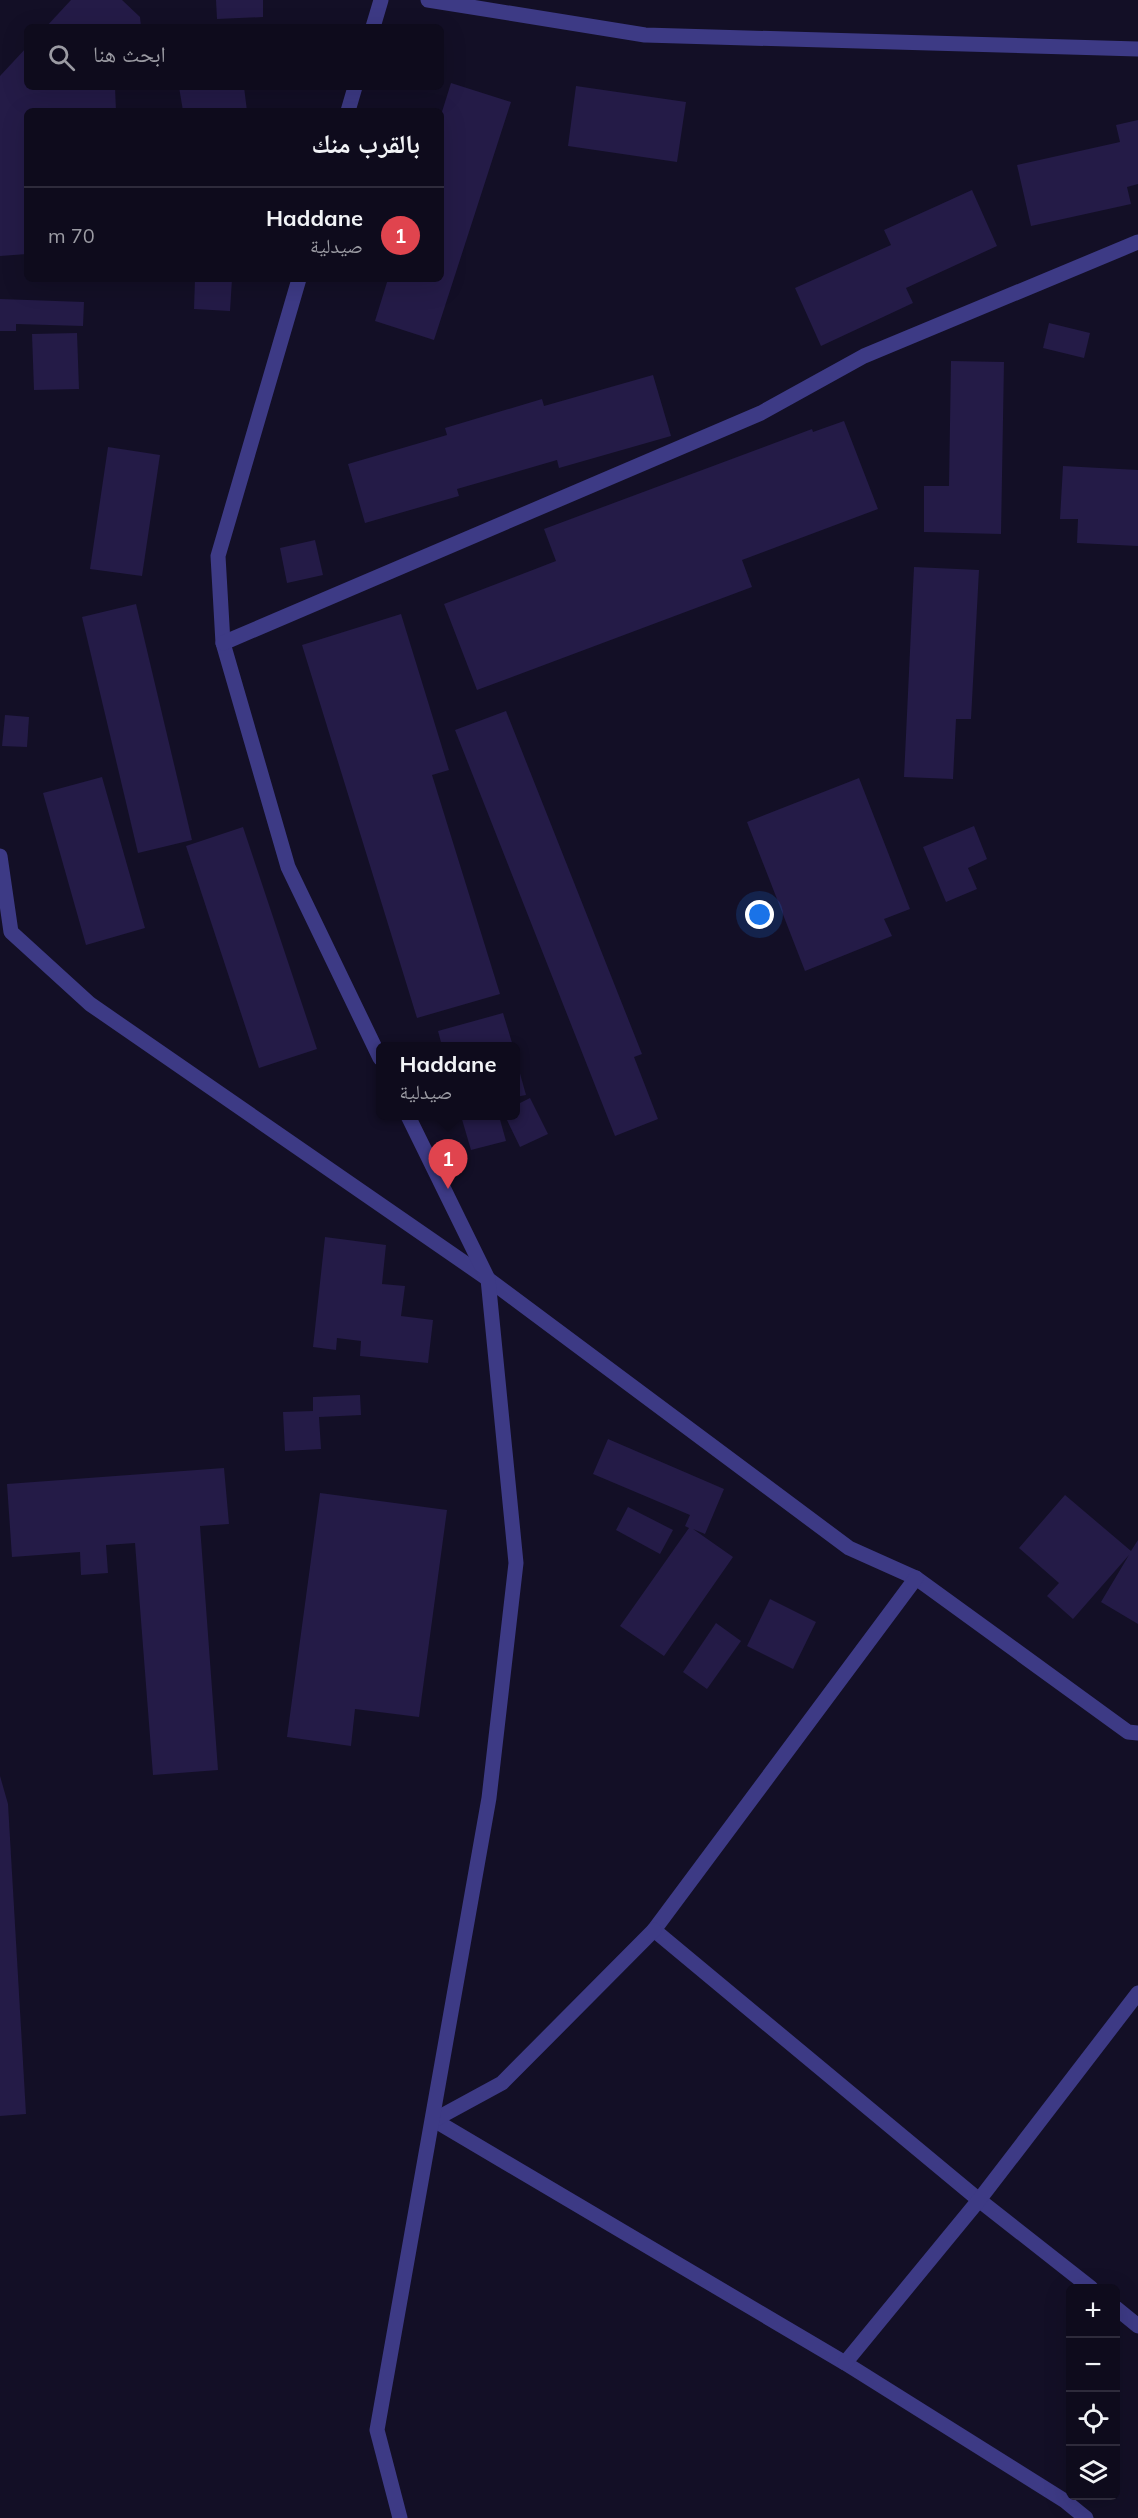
<!DOCTYPE html>
<html lang="ar">
<meta charset="utf-8">
<style>
body{margin:0;font-family:Mulish,"Noto Naskh Arabic",sans-serif;background:#171425;color:#f1f3f6;direction:rtl}
.controls{position:absolute;right:18px;bottom:18px;display:grid;overflow:hidden;border-radius:9px;box-shadow:0 6px 24px #0002}
.controls button{width:54px;height:54px;display:grid;place-items:center;padding:0;border:0;border-bottom:2px solid #2e2b3b;background:#0e0b1c;color:#f1f3f6;font:30px sans-serif}
.you{position:absolute;left:760px;top:915px;width:21px;height:21px;margin:-15px;border:4px solid #fff;border-radius:50%;background:#1a73e8;box-shadow:0 0 0 9px #1a73e833}
.badge{display:grid;place-items:center;width:39px;height:39px;border-radius:50%;background:#2563eb;color:#fff;font-size:20px;font-weight:700}
.pin{position:absolute;translate:-50% -50px;filter:drop-shadow(0 2px 3px #0008)}
.pin::after{content:'';position:absolute;top:32px;width:21px;height:18px;background:inherit;clip-path:polygon(0 0,100% 0,50% 100%)}
.popup{position:absolute;left:376px;top:1042px;width:144px;height:78px;box-sizing:border-box;display:grid;place-content:center;border-radius:9px;background:#0e0b1c;filter:drop-shadow(0 2px 4px #0005);font-size:20px;white-space:nowrap;color:#9b9ba3}
.popup b{font-size:22px;color:#f1f3f6}
.popup::after{content:'';position:absolute;left:50%;top:100%;margin-left:-12px;border:12px solid transparent;border-top-color:#0e0b1c}
.list{margin:0;padding:0;list-style:none}
h2{display:flex;justify-content:space-between;align-items:center;height:78px;margin:0;padding:0 24px;font-size:26px}
h2 small{font-size:20px;font-weight:400;color:#9b9ba3}
.list li{display:grid;grid-template-columns:39px 1fr auto;gap:18px;align-items:center;box-sizing:border-box;height:96px;padding:0 24px;border-top:2px solid #2e2b3b}
.list b{display:block;font-size:22px;white-space:nowrap}
.list p{margin:0;font-size:20px;white-space:nowrap;color:#9b9ba3}
.list em{font-size:20px;font-style:normal;color:#9b9ba3}
.icon{flex:none;width:33px;height:33px;fill:none;stroke:currentColor;stroke-width:2;stroke-linecap:round;stroke-linejoin:round}
.map{position:relative;flex:none;width:1138px;height:2518px;overflow:hidden;direction:ltr}
.search{position:absolute;background:#0e0b1c;box-shadow:0 6px 24px #0002;left:24px;top:24px;width:420px;height:66px;display:flex;align-items:center;gap:15px;box-sizing:border-box;padding:0 21px;border-radius:9px;color:#9b9ba3;font-size:22px}
.panel{position:absolute;background:#0e0b1c;box-shadow:0 6px 24px #0002;left:24px;top:108px;width:420px;height:174px;border-radius:9px;direction:rtl}
.map>svg:first-child{display:block}
.building{fill:#241b47}
.lines{fill:none;stroke-linecap:round;stroke-linejoin:round}
.street{stroke:#3d3a85;stroke-width:15}
</style>
<div class="map">
<svg width="1138" height="2518" viewBox="0 0 1138 2518">
<rect width="100%" height="100%" fill="#130f26"/>
<g class="building">
<polygon points="71,0 122,0 140,17 141,27 46,27"/>
<polygon points="216,0 263,0 263,17 217,19"/>
<polygon points="27,47 27,87 115,87 116,111 27,111 27,254 0,256 0,76"/>
<polygon points="451,83 511,102 434,340 375,321 388,279 441,279 441,115"/>
<polygon points="576,86 686,102 677,162 568,146"/>
<polygon points="179,87 244,87 247,111 183,111"/>
<polygon points="1138,120 1138,184 1127,187 1131,204 1031,226 1017,165 1120,142 1116,125"/>
<polygon points="972,190 997,246 906,288 913,303 821,346 795,288 891,245 884,230"/>
<polygon points="195,279 232,279 230,311 194,309"/>
<polygon points="0,299 84,302 83,326 16,324 16,331 0,331"/>
<polygon points="1049,323 1090,333 1084,358 1043,348"/>
<polygon points="77,333 79,389 34,390 32,334"/>
<polygon points="951,361 1004,362 1001,534 924,532 924,486 949,486"/>
<polygon points="653,375 671,436 559,468 557,460 457,489 459,496 365,523 348,464 447,435 445,428 542,399 544,406"/>
<polygon points="844,421 878,509 742,560 752,587 477,690 444,604 556,561 544,529 812,429 813,432"/>
<polygon points="108,447 160,455 142,576 90,569"/>
<polygon points="1063,466 1138,470 1138,546 1077,543 1078,519 1060,519"/>
<polygon points="315,540 323,575 287,583 280,548"/>
<polygon points="914,567 979,570 971,719 956,719 953,779 904,777"/>
<polygon points="136,604 192,840 138,853 82,617"/>
<polygon points="401,614 449,770 432,775 500,994 417,1018 302,645"/>
<polygon points="506,711 642,1054 634,1057 658,1119 615,1136 455,730"/>
<polygon points="5,715 29,717 27,747 2,746"/>
<polygon points="102,777 145,928 86,945 43,793"/>
<polygon points="859,778 910,909 884,919 892,936 805,971 747,822"/>
<polygon points="974,826 987,859 968,868 977,889 946,902 923,847"/>
<polygon points="243,827 317,1049 259,1068 186,846"/>
<polygon points="503,1013 513,1046 442,1046 438,1031"/>
<polygon points="516,1059 526,1095 516,1097"/>
<polygon points="530,1098 548,1134 520,1147 505,1116 516,1116 516,1105"/>
<polygon points="461,1116 499,1116 506,1141 471,1150"/>
<polygon points="325,1237 386,1245 382,1284 405,1286 401,1316 433,1320 428,1363 360,1356 361,1341 337,1338 336,1350 313,1347"/>
<polygon points="360,1395 361,1415 319,1417 321,1449 285,1451 283,1412 313,1411 313,1397"/>
<polygon points="608,1439 724,1489 705,1534 693,1529 733,1557 664,1656 620,1626 689,1528 685,1526 690,1515 593,1474"/>
<polygon points="224,1468 229,1524 200,1526 218,1770 153,1775 135,1543 106,1545 108,1573 81,1575 80,1552 12,1557 7,1484"/>
<polygon points="320,1493 447,1510 419,1717 355,1709 351,1746 287,1737"/>
<polygon points="1065,1495 1131,1551 1138,1540 1138,1624 1101,1602 1129,1555 1073,1619 1047,1596 1059,1583 1019,1548"/>
<polygon points="628,1507 673,1530 660,1554 616,1530"/>
<polygon points="770,1599 816,1622 793,1669 747,1646"/>
<polygon points="716,1623 741,1641 707,1689 683,1672"/>
<polygon points="0,1776 8,1804 26,2114 0,2116"/>
</g>
<g class="lines">
<g class="street">
<polyline points="428,0 645,35 1138,49"/>
<polyline points="373,27 381,0"/>
<polyline points="348,111 355,87"/>
<polyline points="299,279 218,556 223,643 288,867 380,1058"/>
<polyline points="223,643 761,413 864,356 1138,242"/>
<polyline points="0,856 11,932 90,1004 488,1279 849,1548 916,1578 1128,1732 1138,1733"/>
<polyline points="916,1578 654,1930 979,2200 1091,2288"/>
<polyline points="434,2120 845,2363 1065,2501 1086,2518"/>
<polyline points="434,2120 502,2083 654,1930"/>
<polyline points="1116,2308 1138,2326"/>
<polyline points="845,2363 979,2200 1138,1993"/>
<polyline points="400,2518 377,2430 489,1798 516,1563 488,1279 408,1116"/>
</g>
</g>
</svg>
<div class="controls">
<button>+</button>
<button>−</button>
<button><svg class="icon" aria-label="locate" viewBox="0 0 24 24"><circle cx="12" cy="12" r="6"/><path d="M12 2v4M12 18v4M2 12h4M18 12h4"/></svg></button>
<button><svg class="icon" aria-label="layers" viewBox="0 0 24 24"><path d="M12 4l9 5-9 5-9-5zM3 14l9 5 9-5"/></svg></button>
</div>
<div class="you"></div>
<div class="pin badge" style="left:448px;top:1189px;background:#e0444e">1</div>
<div class="popup"><b>Haddane</b>صيدلية</div>
<div class="search"><svg class="icon" aria-label="search" viewBox="0 0 24 24"><circle cx="10" cy="10" r="6"/><path d="M15 15l6 6"/></svg>ابحث هنا</div>
<section class="panel">
<h2>بالقرب منك<small></small></h2>
<ul class="list">
<li><span class="badge" style="background:#e0444e">1</span><div><b>Haddane</b><p>صيدلية</p></div><em>70 m</em></li>
</ul>
</section>
</div>
